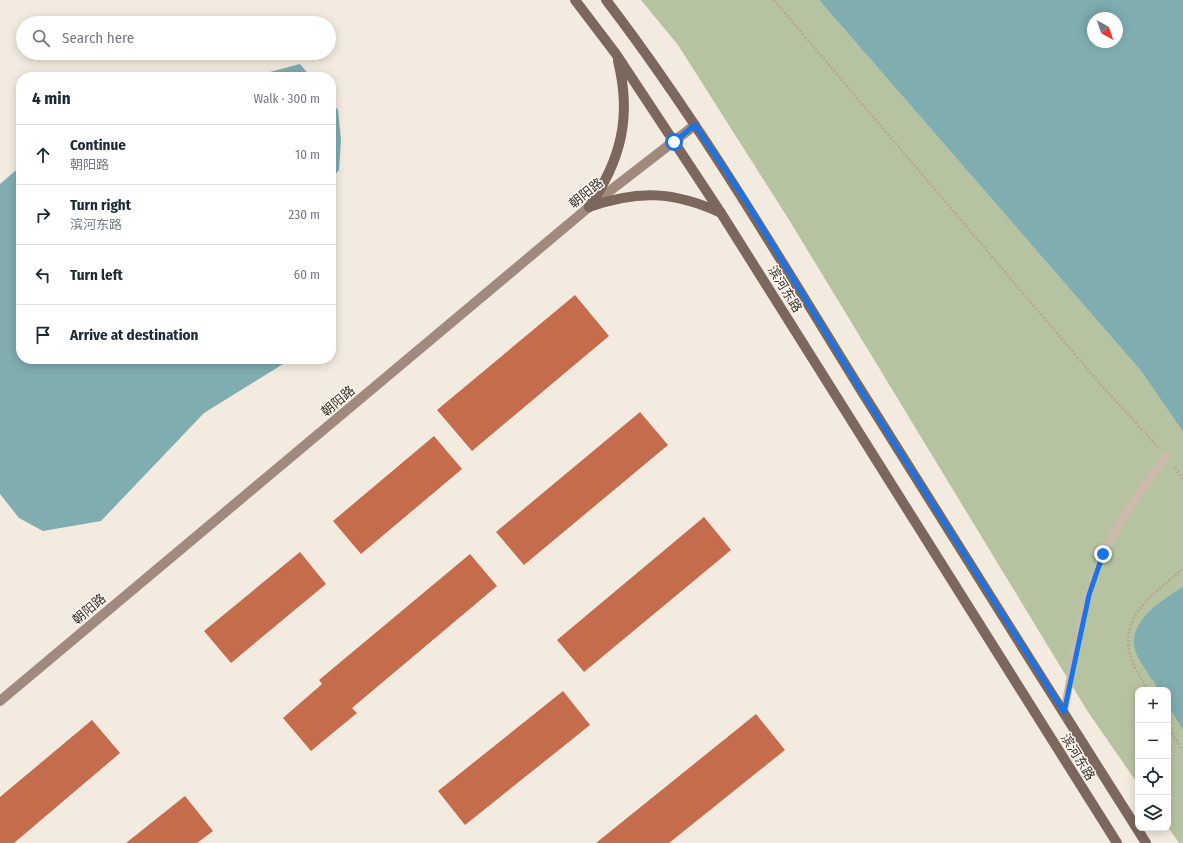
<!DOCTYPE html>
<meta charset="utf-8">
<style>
body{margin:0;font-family:"Fira Sans Condensed","Noto Sans SC",sans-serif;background:#f6f6f7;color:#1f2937}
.controls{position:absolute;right:12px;bottom:12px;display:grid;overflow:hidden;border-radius:8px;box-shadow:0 2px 10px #0003}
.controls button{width:36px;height:36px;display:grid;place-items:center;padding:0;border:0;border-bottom:1px solid #e0e1e3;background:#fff;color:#1f2937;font:20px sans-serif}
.compass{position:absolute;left:1087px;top:12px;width:36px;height:36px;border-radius:50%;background:#fff;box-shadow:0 2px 10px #0003;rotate:140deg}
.stop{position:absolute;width:12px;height:12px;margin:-9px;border:3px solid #1a73e8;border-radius:50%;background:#fff}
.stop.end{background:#1a73e8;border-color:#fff;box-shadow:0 1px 4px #0008}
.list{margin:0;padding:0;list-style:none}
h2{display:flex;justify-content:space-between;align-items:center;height:52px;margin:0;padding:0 16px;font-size:17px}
h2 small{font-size:13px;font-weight:400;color:#747a83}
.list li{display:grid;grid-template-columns:26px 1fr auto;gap:12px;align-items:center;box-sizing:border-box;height:60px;padding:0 16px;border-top:1px solid #e0e1e3}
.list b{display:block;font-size:15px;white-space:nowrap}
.list p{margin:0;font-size:13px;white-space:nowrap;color:#747a83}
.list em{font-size:13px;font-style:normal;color:#747a83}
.icon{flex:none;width:22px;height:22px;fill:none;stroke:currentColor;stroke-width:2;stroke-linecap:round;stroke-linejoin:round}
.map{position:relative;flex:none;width:1183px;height:843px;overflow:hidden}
.search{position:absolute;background:#fff;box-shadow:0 2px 10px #0003;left:16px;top:16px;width:320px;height:44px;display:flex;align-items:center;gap:10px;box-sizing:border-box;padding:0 14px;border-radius:22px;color:#747a83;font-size:15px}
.panel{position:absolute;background:#fff;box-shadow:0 2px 10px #0003;left:16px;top:72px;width:320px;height:292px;border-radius:16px}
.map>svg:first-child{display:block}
.green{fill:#b6c3a0}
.water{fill:#7fadb0;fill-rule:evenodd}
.building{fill:#c56c4c}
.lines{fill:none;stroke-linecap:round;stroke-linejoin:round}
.path{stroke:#b8a596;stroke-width:2.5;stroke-dasharray:2 2;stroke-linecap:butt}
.lane{stroke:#ccbbac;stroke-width:8}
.secondary{stroke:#a08a7d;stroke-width:10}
.primary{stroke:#7b675c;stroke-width:10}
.route{stroke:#1a73e8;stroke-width:5}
.labels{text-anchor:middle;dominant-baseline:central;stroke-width:3;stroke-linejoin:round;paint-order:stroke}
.street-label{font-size:13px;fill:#3a302b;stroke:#faf5ed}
</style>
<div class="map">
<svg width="1183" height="843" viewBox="0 0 1183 843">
<rect width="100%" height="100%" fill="#f3ebe0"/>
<polygon class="green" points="641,0 819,0 1141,371 1183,432 1183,843 1179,843 1168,827 1168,690 1138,690 1138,784 1088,712 791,223 678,45"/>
<g class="water">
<path d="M819,0H1183V432L1141,371ZM1093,18H1117V42H1093Z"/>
<polygon points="300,64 311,77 262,77 270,72"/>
<polygon points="331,101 338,110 341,140 339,170 331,180"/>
<polygon points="21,166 21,359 288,359 280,366 204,413 101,521 43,531 19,518 0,494 0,184"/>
<path d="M1183,587V730L1168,705V690H1159C1152,678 1141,665 1136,653C1125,622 1162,600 1183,587Z"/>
</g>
<g class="building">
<polygon points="575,295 609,336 472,451 437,410"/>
<polygon points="640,412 668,445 524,565 496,532"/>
<polygon points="434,436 462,469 361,554 333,521"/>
<polygon points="704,517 731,550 584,672 557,640"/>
<polygon points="300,552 326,584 231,663 204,631"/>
<polygon points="470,554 497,586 352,708 357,713 311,751 283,718 322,684 319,680"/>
<polygon points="563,691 590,725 465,825 438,791"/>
<polygon points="756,714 785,750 669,843 596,843"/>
<polygon points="92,720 120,753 14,843 0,843 0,797"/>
<polygon points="185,796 213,831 197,843 126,843"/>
</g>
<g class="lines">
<g class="path">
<polyline points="774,0 1101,385 1158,447"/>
<polyline points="1175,468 1183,479"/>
<path d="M1147,690C1143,681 1137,672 1133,663C1114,618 1154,594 1183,569"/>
<polyline points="1168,726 1183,751"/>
</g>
<path class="lane" d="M1064,712C1074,662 1082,600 1104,553C1120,518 1144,487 1166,456"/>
<polyline class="secondary" points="0,701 589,207 695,125"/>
<g class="primary">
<polyline points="575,0 616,54 721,213 1117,843"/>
<path d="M606,0C700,123 778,256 859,387C954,540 1050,691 1146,843"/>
<path d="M589,207C621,160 632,117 618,61"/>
<path d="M589,207C638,190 674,191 721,213"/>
</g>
</g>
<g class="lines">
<polyline class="route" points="674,142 695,125 744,198 860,389 1064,712 1089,595 1103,554"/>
</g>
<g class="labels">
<g class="street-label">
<text transform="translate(586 193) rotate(-39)">朝阳路</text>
<text transform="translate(785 289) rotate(58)">滨河东路</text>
<text transform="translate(338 401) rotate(-40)">朝阳路</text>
<text transform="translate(89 609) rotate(-40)">朝阳路</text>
<text transform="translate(1078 757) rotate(58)">滨河东路</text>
</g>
</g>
</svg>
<div class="controls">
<button>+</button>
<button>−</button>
<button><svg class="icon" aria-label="locate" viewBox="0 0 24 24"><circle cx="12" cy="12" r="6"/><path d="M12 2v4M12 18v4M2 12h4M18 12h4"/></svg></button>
<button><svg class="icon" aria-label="layers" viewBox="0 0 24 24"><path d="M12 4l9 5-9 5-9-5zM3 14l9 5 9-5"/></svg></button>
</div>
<svg class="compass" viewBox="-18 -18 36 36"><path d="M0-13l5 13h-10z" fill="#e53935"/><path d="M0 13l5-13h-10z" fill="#747a83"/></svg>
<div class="stop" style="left:674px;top:142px"></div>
<div class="stop end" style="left:1103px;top:554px"></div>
<div class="search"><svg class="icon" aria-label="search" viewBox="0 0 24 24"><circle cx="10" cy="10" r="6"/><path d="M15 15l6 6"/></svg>Search here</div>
<section class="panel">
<h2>4 min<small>Walk · 300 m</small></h2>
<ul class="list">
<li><svg class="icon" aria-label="ahead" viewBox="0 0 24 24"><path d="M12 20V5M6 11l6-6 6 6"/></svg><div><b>Continue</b><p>朝阳路</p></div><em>10 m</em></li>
<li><svg class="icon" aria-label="right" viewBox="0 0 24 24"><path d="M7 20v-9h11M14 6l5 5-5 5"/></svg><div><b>Turn right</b><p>滨河东路</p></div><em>230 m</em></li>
<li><svg class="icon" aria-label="left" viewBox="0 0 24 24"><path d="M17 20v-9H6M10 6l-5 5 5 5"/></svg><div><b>Turn left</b></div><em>60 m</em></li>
<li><svg class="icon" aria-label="arrive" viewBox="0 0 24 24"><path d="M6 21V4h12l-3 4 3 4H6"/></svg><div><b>Arrive at destination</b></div></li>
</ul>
</section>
</div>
